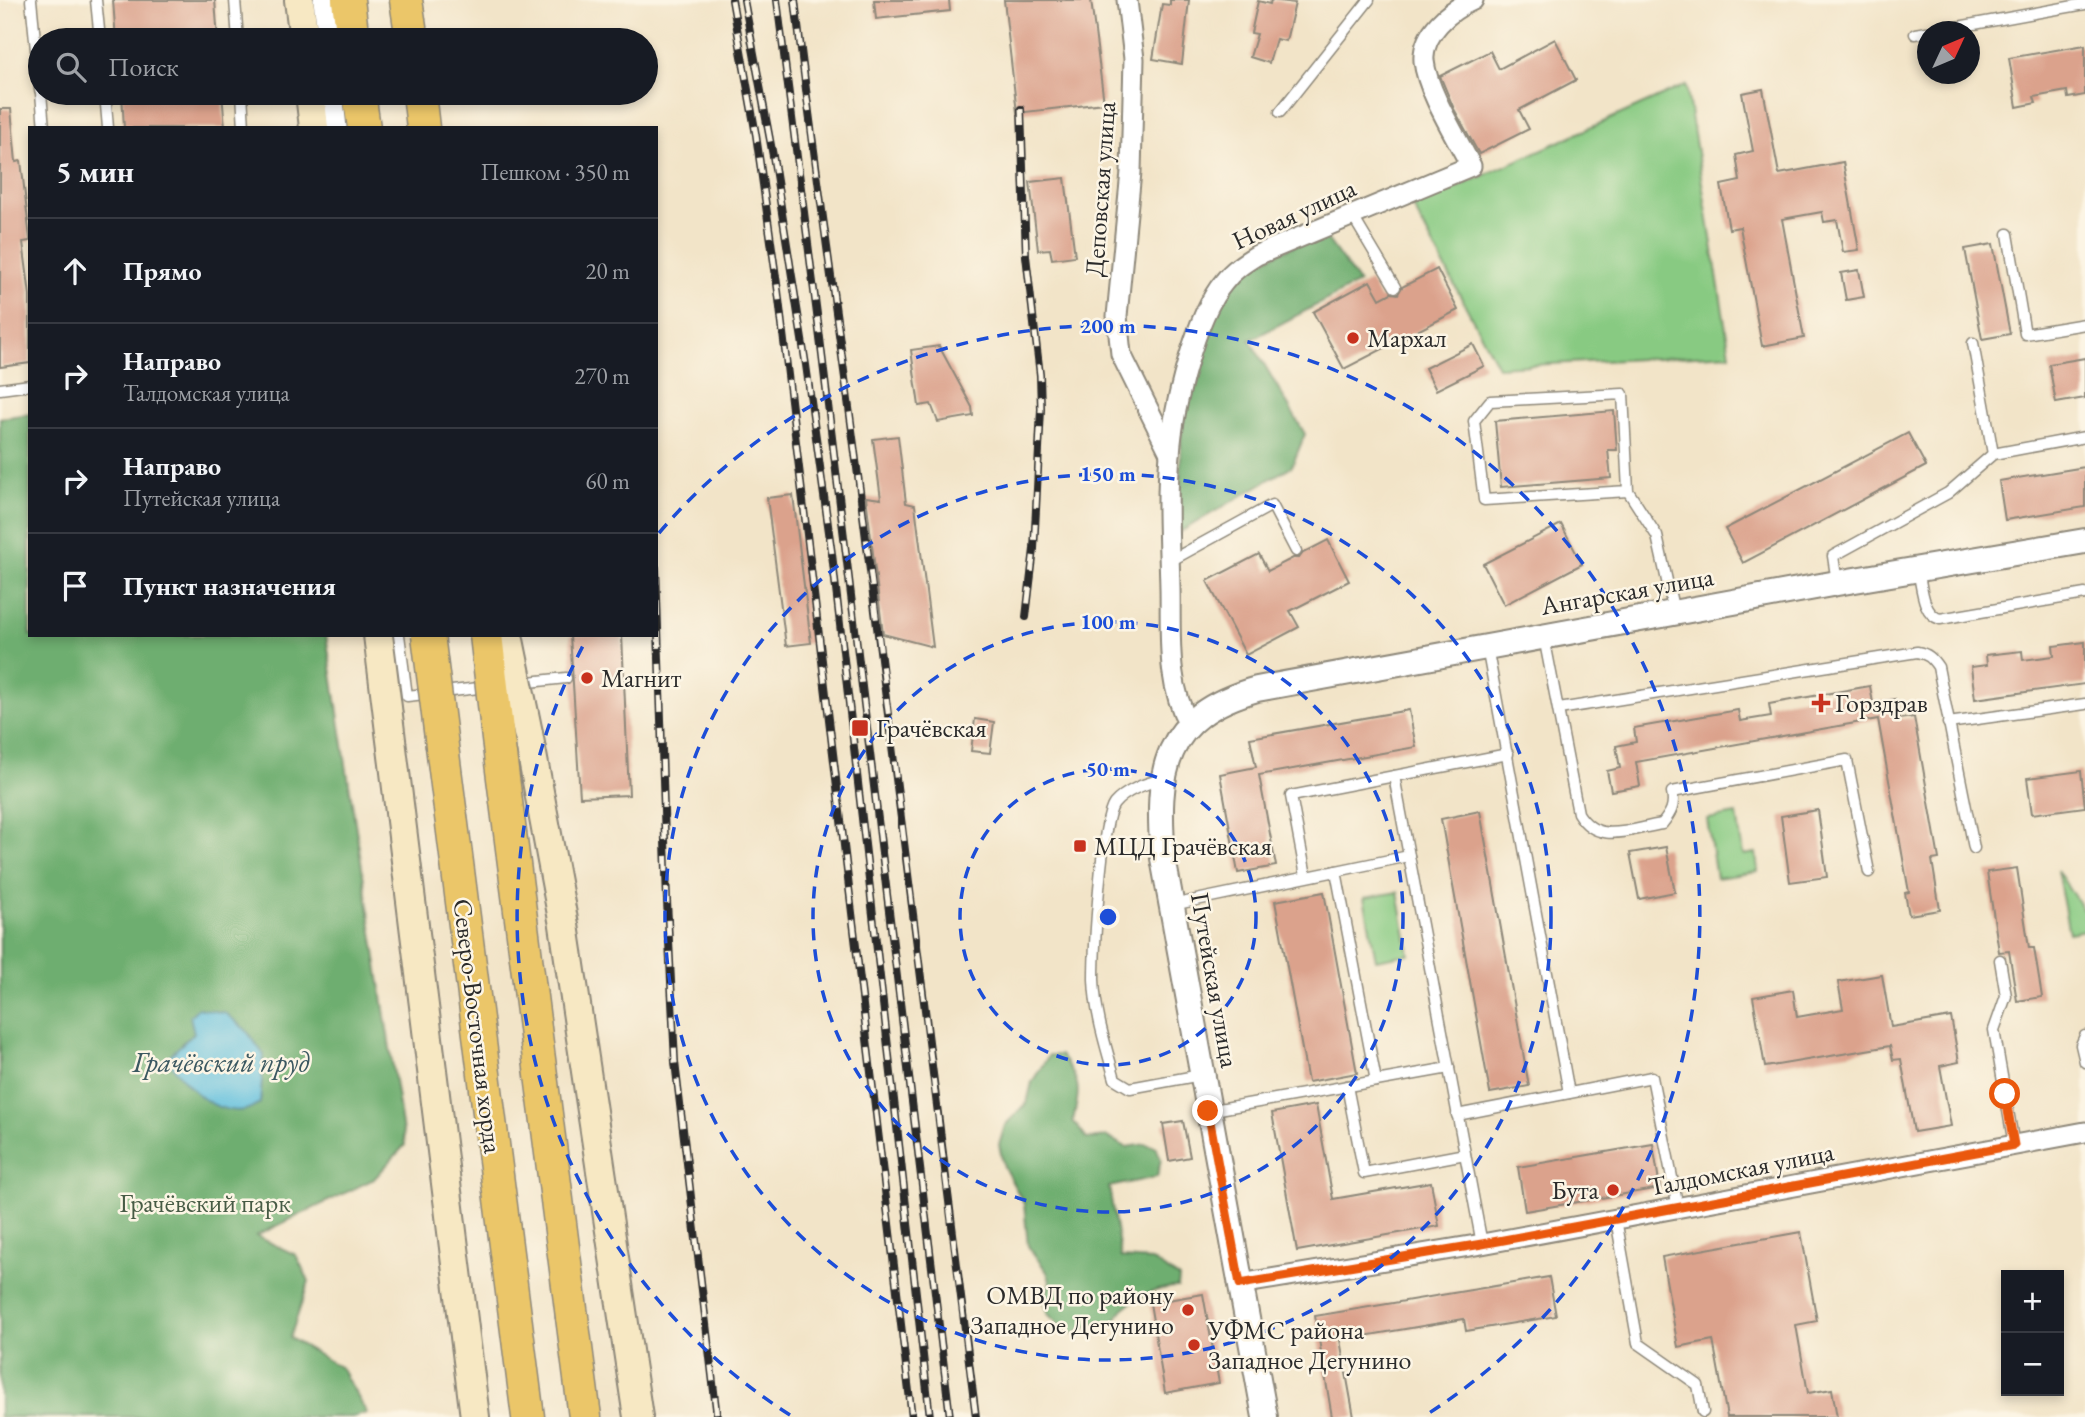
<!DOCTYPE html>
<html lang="ru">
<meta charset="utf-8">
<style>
body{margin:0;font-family:"EB Garamond",serif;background:#242831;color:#f1f3f6}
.controls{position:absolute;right:21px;bottom:21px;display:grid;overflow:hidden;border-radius:0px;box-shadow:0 4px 10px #0003}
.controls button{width:63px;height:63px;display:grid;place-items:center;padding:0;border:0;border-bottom:2px solid #363941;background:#171b24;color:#f1f3f6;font:35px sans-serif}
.compass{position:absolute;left:1917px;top:21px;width:63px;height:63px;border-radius:50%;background:#171b24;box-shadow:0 4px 10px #0003;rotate:46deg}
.stop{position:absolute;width:21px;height:21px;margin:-16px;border:5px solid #ea580c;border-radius:50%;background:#fff}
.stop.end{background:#ea580c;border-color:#fff;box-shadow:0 2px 7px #0008}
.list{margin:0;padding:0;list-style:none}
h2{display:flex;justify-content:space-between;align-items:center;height:91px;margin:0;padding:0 28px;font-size:30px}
h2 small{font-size:23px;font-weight:400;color:#9ea1a6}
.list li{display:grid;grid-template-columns:46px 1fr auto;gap:21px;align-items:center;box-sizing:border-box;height:105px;padding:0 28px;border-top:2px solid #363941}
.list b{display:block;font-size:26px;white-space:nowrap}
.list p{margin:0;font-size:23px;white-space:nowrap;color:#9ea1a6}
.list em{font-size:23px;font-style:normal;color:#9ea1a6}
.icon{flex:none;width:38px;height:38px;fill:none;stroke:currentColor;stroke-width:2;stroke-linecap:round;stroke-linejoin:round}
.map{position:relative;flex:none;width:2085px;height:1417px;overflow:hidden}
.search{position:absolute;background:#171b24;box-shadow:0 4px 10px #0003;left:28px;top:28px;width:630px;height:77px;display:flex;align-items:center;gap:18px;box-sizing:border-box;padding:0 24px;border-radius:38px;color:#9ea1a6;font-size:26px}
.panel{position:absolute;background:#171b24;box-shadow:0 4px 10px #0003;left:28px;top:126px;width:630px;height:511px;border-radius:0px}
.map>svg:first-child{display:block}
.green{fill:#88ca82;stroke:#5a7a56;stroke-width:2}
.forest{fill:#6eae70;stroke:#4c6c4e;stroke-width:2;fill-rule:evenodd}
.water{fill:#60c0de;stroke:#467684;stroke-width:2}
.building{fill:#dba28c}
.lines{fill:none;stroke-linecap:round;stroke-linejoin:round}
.service-casing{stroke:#8e887a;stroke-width:13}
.minor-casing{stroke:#8e887a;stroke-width:23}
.tertiary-casing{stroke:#8e887a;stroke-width:28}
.secondary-casing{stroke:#8e887a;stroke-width:32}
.primary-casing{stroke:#8e887a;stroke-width:35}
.service{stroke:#fff;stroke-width:10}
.minor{stroke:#fff;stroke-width:19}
.tertiary{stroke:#fff;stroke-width:24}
.secondary{stroke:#f7e8c3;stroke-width:28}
.primary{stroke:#ebc669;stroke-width:32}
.rail-casing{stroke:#2b2b2b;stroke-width:8}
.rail{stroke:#fcf5e5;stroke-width:5;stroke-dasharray:16;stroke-linecap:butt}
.secondary-bridge-casing{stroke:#8e887a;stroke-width:32;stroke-linecap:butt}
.primary-bridge-casing{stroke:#8e887a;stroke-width:35;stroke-linecap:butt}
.secondary-bridge{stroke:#f7e8c3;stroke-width:28}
.primary-bridge{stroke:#ebc669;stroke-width:32}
.route{stroke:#ea580c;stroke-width:9}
.ring{fill:none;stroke:#1d4ed8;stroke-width:3.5;stroke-dasharray:12 9}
.poi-dot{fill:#c8321e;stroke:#fcf5e5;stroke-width:2.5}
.labels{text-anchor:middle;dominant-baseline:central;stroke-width:5;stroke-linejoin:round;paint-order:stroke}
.street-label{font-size:26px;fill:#2b2b2b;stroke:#fcf5e5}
.poi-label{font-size:26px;fill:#2b2b2b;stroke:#fcf5e5;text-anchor:start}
.park-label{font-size:26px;fill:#475b45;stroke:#fcf5e5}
.water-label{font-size:28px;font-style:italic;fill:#3b5861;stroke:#fcf5e5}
.centre{fill:#1d4ed8;stroke:#fcf5e5;stroke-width:3.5}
.ring-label{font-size:21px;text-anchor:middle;font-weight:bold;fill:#1d4ed8;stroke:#fcf5e5;stroke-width:5;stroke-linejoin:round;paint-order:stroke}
</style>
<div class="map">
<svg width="2085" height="1417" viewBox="0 0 2085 1417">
<rect width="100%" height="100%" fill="#fcf5e5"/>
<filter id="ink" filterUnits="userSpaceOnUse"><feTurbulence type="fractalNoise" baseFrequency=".0143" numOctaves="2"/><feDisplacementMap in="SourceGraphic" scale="14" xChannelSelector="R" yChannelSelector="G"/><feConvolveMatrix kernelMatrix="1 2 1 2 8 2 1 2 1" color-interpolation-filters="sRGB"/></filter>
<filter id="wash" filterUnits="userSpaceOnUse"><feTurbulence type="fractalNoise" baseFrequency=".00686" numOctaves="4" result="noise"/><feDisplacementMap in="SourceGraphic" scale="28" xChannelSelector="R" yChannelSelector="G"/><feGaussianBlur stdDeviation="1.57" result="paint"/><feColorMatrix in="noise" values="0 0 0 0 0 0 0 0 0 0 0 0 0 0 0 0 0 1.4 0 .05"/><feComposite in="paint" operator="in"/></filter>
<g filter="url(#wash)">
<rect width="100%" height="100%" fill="#f2e4c8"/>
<g class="green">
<polygon points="1686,85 1730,354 1498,367 1413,207"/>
<polygon points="1737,814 1743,855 1756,853 1758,872 1716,878 1707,819"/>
<polygon points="2057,870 2085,913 2085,930 2069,933"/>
<polygon points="1398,892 1409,954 1376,960 1364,898"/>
</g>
<g class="forest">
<polygon points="1322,232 1359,283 1250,340 1305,434 1292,466 1180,532 1181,437 1196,354 1217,304 1241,271"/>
<path d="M30,414V635H326L405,1145L374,1179L256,1236L296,1255L309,1281L290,1338L341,1368L367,1413L353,1417H0V418ZM194,1033L264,1055L260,1103L181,1044Z"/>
<path d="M1049,1055H1060C1082,1082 1080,1088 1073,1121L1087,1139L1107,1137L1126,1147L1146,1144L1156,1147L1161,1159L1157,1177L1109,1187L1121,1258L1152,1260L1179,1278L1178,1287C1160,1287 1138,1296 1125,1307C1119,1311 1116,1320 1112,1326L1102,1322L1073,1333L1063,1329L1047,1313L1044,1302L1050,1281L1047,1272L1028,1246L1024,1204L1004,1167L999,1145L1005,1125L1027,1103L1032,1082Z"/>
</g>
<path class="water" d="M198,1008L225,1013L246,1030L264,1055L260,1103C255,1105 250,1109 245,1110C211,1116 183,1082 167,1058L194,1033L190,1016Z"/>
<g id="blocks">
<g class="building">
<polygon points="113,0 215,0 218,40 116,40"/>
<polygon points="874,0 949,0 950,11 876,19"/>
<polygon points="1004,0 1091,0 1104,103 1017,113"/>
<polygon points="1170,0 1189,0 1182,64 1153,59 1162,4 1170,5"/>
<polygon points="1271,0 1295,3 1286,41 1276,39 1269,63 1250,57 1257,34 1251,33 1258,1 1270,4"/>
<polygon points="1555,39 1576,80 1519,110 1529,129 1479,154 1454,109 1440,76 1490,51 1499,69"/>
<polygon points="2085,45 2085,95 2068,98 2067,91 2034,97 2036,103 2017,107 2009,58"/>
<polygon points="1763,89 1779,174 1843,162 1859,250 1843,252 1837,220 1824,222 1822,212 1782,219 1804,338 1762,346 1740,227 1729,229 1721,185 1740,181 1736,155 1753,151 1742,93"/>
<polygon points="122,93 222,93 225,128 124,128"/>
<polygon points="0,109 11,109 16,162 21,161 30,239 30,241 23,242 30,295 30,363 0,367"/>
<polygon points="1065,178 1075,256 1052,259 1050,249 1038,250 1030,182"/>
<polygon points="1993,244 2010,334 1982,339 1965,249"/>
<polygon points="1437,269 1458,310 1344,369 1313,312 1370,281 1380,299 1391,293 1398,294 1402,287"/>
<polygon points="1859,270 1864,297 1846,300 1841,273"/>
<polygon points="1473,344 1484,366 1436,390 1425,368"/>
<polygon points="939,346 972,407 973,416 938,422 931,404 919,406 911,350"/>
<polygon points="2085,358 2085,398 2056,403 2049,364"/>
<polygon points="1614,411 1617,450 1608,450 1611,478 1501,487 1495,421"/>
<polygon points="1908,433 1926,466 1743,563 1725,529"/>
<polygon points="898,436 906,503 915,505 933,647 883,634 866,497 881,499 873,439"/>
<polygon points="2085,467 2085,507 2005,520 1999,481"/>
<polygon points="793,495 811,643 786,646 767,498"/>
<polygon points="1561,524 1582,564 1504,605 1483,564"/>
<polygon points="1328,540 1349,581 1290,611 1299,627 1246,655 1207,581 1259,554 1268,571 1293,558 1299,558 1303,553"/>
<polygon points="570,635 622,635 629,795 580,797"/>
<polygon points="2085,642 2085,684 1975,699 1971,667 1987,665 1986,655 2022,651 2023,660 2054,656 2053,646"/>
<polygon points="1870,686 1873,703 1895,699 1899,719 1914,717 1939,859 1932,860 1940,910 1909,915 1905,893 1909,892 1878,719 1636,762 1640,786 1611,791 1607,771 1620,768 1616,746 1636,742 1634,728 1738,710 1740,721 1771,716 1769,704"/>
<polygon points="1409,710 1416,747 1259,775 1276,866 1238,873 1220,774 1256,767 1250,738"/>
<polygon points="975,719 994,722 990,753 971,751"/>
<polygon points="2081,771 2085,807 2032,814 2027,778"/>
<polygon points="1818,810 1827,877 1790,882 1781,816"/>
<polygon points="1480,811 1529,1086 1490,1093 1441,819"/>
<polygon points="1666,847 1675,892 1639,899 1630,853"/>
<polygon points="2017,868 2029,948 2034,948 2042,997 2017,1001 2009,951 1999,952 1987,872"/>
<polygon points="1324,892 1357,1073 1308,1082 1275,901"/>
<polygon points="1882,975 1891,1027 1951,1017 1959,1062 1940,1066 1951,1126 1914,1132 1901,1059 1893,1060 1890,1046 1765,1067 1753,997 1793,990 1797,1017 1843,1009 1838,982"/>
<polygon points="1316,1105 1333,1199 1431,1182 1439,1226 1297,1251 1272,1113"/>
<polygon points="1183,1121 1190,1157 1169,1161 1163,1124"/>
<polygon points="1653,1144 1660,1188 1525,1211 1518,1167"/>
<polygon points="1801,1232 1817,1321 1796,1325 1808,1393 1832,1389 1837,1417 1727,1417 1713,1340 1678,1347 1662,1257"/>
<polygon points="1549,1277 1556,1316 1466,1331 1464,1319 1340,1340 1354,1417 1332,1417 1315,1316"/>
<polygon points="1203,1294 1219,1383 1165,1393 1150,1303"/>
</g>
</g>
</g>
<g filter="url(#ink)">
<use href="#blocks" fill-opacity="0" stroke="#8e887a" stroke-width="2"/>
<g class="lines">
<g class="service-casing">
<g id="service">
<polyline points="31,0 40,90"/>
<polyline points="96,0 100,40"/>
<polyline points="235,0 238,40"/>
<polyline points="1930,32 2085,4"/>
<polyline points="1915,34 1927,32"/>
<polyline points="41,93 44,128"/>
<polyline points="105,93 108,128"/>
<polyline points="242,93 244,128"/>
<polyline points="1280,112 1369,0"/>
<polyline points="1352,215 1395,287"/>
<polyline points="2008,234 2025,334 2085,324"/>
<polyline points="1973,343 1993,454"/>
<polyline points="0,389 30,385"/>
<polyline points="1628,491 1484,500 1474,421 1490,401 1623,394 1628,491 1657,536 1674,612"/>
<polyline points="1170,561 1272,505 1296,551"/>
<path d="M1918,570C1922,586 1922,614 1940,619L2085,594"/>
<polyline points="1837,582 1833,556 1948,493 1993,454 2085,437"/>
<polyline points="399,635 407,696 488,687"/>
<path d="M1544,637L1578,813C1598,846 1630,829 1662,824C1671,813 1675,806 1672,792L1847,760L1869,872"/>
<polyline points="1487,647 1569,1093"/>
<polyline points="520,683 566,678"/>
<path d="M1559,709L1917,652C1928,654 1932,658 1938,667L1974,848"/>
<polyline points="1948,723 2085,704"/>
<polyline points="1394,776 1482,1244"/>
<path d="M1161,780C1145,783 1125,791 1114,804C1101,821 1094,952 1094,979C1095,1013 1106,1047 1115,1079L1130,1088L1201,1075"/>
<polyline points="1336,871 1376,1081"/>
<polyline points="1306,876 1291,796 1508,754"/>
<polyline points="1172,905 1409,856"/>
<polyline points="2000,960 2006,996 1994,1030 2014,1145"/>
<polyline points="2085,1036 2081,1045 2085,1062"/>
<polyline points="1347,1086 1364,1173 1465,1154"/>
<polyline points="1208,1111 1449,1068"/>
<polyline points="1457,1115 1652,1077 1678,1208"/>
<polyline points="1616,1219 1638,1343 1698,1385 1703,1412"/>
</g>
</g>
<g class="minor-casing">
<g id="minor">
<polyline points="323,0 328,40"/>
<polyline points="1127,0 1134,59 1131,172 1117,316 1121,354 1170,453"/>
<polyline points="333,93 337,128"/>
<path d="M1189,724C1166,683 1171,634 1170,588C1169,544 1166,498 1170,454C1173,409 1195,316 1224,282C1233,270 1244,263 1257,255L1471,166C1457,138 1427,91 1424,61C1422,33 1450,10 1473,0"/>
<polyline points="1240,1284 1482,1244 2085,1132"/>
</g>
</g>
<g class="tertiary-casing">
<path id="tertiary" d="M1265,1417L1163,858C1156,771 1162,716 1257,689L1837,583L2085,541"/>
</g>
<g class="secondary-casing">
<g id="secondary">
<polyline points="299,0 304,40"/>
<polyline points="310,93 314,128"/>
<polyline points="378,635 475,1417"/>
<polyline points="528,733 564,925 638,1417"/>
</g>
</g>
<g class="primary-casing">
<g id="primary">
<polyline points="348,0 353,40"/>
<polyline points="406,0 412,40"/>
<polyline points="359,93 364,128"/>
<polyline points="419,93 423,128"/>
<polyline points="442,746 528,1417"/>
<polyline points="572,1317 585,1417"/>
</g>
</g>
<use href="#service" class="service"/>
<use href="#minor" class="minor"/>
<use href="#tertiary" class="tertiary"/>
<use href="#secondary" class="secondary"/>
<use href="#primary" class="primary"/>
<g class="rail-casing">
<g id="rail">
<polyline points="732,0 756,135 778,291 912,1417"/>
<polyline points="744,0 773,156 806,365 832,554 930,1417"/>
<polyline points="777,0 819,330 950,1417"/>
<path d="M795,0C814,164 839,327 860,491C900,800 936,1108 976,1417"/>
<polyline points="1021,109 1026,256 1040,375 1041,409 1034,549 1026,617"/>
<polyline points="656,568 667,901 675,1062 717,1417"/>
</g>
</g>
<use href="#rail" class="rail"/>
<g class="secondary-bridge-casing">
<polyline id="secondary-bridge" points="508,635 528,733"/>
</g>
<g class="primary-bridge-casing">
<g id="primary-bridge">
<polyline points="428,635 442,746"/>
<polyline points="486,635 498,739 572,1317"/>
</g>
</g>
<use href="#secondary-bridge" class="secondary-bridge"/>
<use href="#primary-bridge" class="primary-bridge"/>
</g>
</g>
<g class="lines" filter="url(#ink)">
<polyline class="route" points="1208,1111 1240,1284 1482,1244 2014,1145 2005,1094"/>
</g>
<g class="ring">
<circle cx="1108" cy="917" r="148"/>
<circle cx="1108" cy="917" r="295"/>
<circle cx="1108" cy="917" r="443"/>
<path d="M790 1415A591 591 0 0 1 586 640M659 533A591 591 0 1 1 1426 1415"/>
</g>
<g class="poi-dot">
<circle cx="1353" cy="338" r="7"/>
<circle cx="587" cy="678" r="7"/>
<path d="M1817.5 692.5h7v7h7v7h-7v7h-7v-7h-7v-7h7z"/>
<rect x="851" y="719" width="18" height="18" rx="3.5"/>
<rect x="1073" y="839" width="14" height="14" rx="3.5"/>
<circle cx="1613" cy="1190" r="7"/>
<circle cx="1188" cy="1310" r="7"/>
<circle cx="1194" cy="1345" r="7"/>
</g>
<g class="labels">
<g class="street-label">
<text transform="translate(1100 189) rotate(-86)">Деповская улица</text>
<text transform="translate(1294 214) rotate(-25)">Новая улица</text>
<text transform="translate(1627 591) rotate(-10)">Ангарская улица</text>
<text transform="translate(1215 980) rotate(80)">Путейская улица</text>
<text transform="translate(478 1026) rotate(83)">Северо-Восточная хорда</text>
<text transform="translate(1741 1169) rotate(-11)">Талдомская улица</text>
</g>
<g class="poi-label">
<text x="1367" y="338">Мархал</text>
<text x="601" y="678">Магнит</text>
<text x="1835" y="703">Горздрав</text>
<text x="876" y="728">Грачёвская</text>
<text x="1094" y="846">МЦД Грачёвская</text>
<text x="1599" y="1190" text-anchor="end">Бута</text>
<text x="1174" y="1295" text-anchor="end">ОМВД по району<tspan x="1174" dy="30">Западное Дегунино</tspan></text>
<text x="1208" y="1330">УФМС района<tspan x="1208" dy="30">Западное Дегунино</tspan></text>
</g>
<g class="park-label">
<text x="205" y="1203">Грачёвский парк</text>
</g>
<g class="water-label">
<text x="221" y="1062">Грачёвский пруд</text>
</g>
</g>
<circle cx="1108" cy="917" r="10" class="centre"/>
<g class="ring-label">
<text x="1108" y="333">200 m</text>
<text x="1108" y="481">150 m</text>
<text x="1108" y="629">100 m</text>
<text x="1108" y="776">50 m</text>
</g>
</svg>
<div class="controls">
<button>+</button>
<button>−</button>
</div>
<svg class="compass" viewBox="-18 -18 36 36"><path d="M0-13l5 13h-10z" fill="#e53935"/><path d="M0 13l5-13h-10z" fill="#9ea1a6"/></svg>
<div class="stop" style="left:2005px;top:1094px"></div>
<div class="stop end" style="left:1208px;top:1111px"></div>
<div class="search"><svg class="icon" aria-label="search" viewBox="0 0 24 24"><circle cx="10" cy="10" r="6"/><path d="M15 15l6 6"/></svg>Поиск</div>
<section class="panel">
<h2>5 мин<small>Пешком · 350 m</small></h2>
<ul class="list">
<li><svg class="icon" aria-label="ahead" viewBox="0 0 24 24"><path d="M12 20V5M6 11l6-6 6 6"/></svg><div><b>Прямо</b></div><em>20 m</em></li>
<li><svg class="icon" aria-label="right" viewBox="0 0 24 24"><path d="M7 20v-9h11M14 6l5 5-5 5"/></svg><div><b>Направо</b><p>Талдомская улица</p></div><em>270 m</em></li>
<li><svg class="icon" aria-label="right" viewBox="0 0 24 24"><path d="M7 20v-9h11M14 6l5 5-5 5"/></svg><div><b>Направо</b><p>Путейская улица</p></div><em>60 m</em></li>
<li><svg class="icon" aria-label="arrive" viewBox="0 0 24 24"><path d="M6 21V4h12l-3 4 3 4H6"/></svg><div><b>Пункт назначения</b></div></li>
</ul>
</section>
</div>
